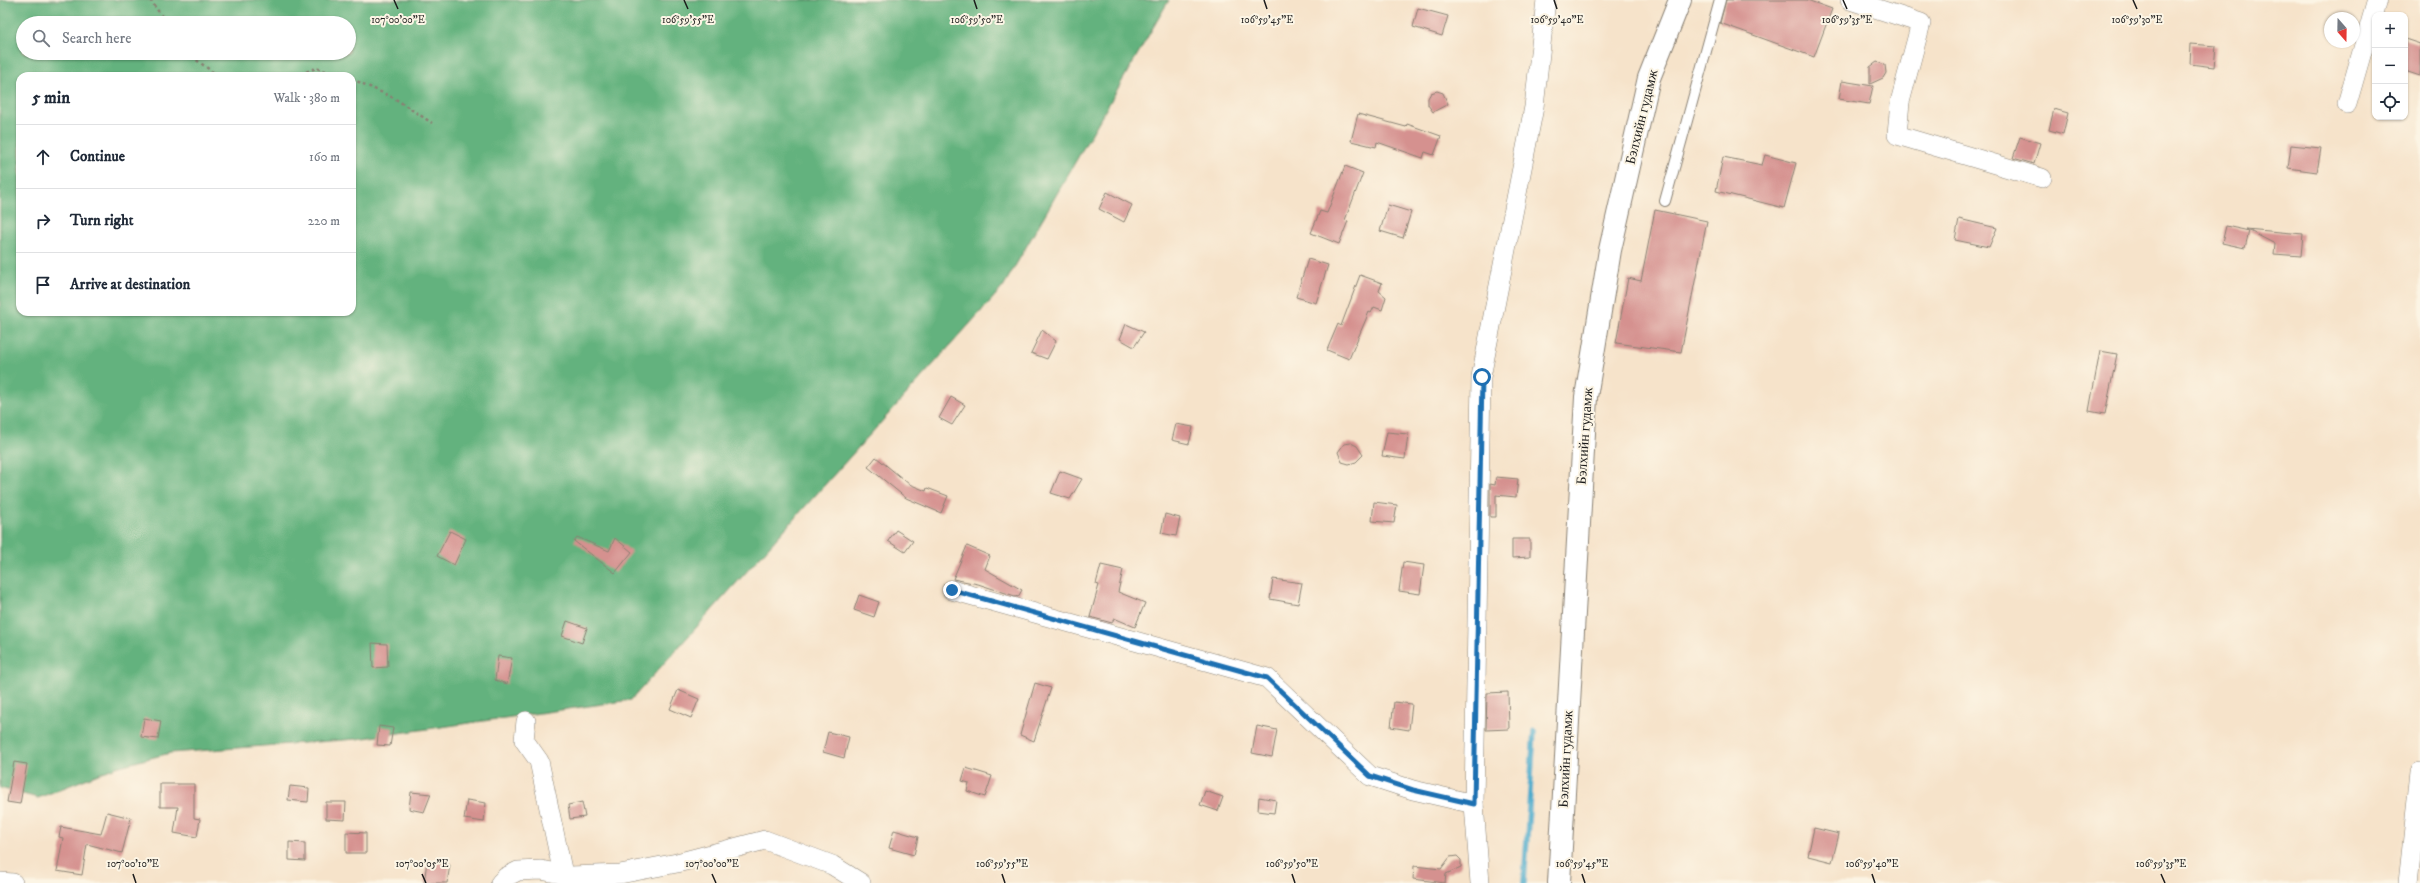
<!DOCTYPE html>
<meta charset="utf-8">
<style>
body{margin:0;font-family:"IM FELL DW Pica",serif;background:#f6f6f7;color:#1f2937}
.controls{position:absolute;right:12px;top:12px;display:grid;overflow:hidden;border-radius:8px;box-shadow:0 1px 3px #0004}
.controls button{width:36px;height:36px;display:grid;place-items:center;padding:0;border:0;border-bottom:1px solid #e0e1e3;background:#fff;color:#1f2937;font:20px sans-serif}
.compass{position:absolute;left:2324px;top:12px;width:36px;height:36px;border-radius:50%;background:#fff;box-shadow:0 1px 3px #0004;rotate:160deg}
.stop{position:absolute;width:12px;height:12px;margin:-9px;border:3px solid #1f6fb2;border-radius:50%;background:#fff}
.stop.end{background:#1f6fb2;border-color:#fff;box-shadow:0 1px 4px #0008}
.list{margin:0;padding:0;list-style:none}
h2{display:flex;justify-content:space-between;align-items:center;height:52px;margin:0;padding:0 16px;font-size:17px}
h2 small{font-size:13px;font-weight:400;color:#747a83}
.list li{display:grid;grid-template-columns:26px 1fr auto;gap:12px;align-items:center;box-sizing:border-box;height:64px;padding:0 16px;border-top:1px solid #e0e1e3}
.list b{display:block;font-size:15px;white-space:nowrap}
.list em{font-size:13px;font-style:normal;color:#747a83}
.icon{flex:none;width:22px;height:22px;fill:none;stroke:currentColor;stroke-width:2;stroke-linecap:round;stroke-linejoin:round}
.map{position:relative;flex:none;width:2420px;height:883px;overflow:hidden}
.search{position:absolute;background:#fff;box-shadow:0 1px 3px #0004;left:16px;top:16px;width:340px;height:44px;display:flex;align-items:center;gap:10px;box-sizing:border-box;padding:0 14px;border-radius:22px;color:#747a83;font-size:15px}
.panel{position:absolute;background:#fff;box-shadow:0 1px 3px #0004;left:16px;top:72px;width:340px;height:244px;border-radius:12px}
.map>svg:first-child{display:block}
.forest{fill:#64b27e;stroke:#40674d;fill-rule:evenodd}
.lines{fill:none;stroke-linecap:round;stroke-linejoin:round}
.stream{stroke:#4eabcc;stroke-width:5.5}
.building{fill:#d5918f}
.service-casing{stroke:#898073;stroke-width:12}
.minor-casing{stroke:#898073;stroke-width:20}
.secondary-casing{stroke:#898073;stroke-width:24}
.path{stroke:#898073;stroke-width:2.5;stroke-dasharray:3 3;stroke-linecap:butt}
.service{stroke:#fff;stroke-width:10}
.minor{stroke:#fff;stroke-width:19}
.secondary{stroke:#fff;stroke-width:22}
.route{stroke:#1f6fb2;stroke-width:5}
.ticks{fill:none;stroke:#1c1c1c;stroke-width:1.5}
.labels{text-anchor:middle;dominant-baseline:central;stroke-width:4;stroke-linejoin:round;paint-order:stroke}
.street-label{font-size:14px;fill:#1c1c1c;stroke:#fcf5e5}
.ticks-label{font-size:10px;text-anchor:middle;fill:#1c1c1c;stroke:#fcf5e5;stroke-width:4;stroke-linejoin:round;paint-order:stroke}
</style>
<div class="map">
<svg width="2420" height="883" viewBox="0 0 2420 883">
<rect width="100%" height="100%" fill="#fcf5e5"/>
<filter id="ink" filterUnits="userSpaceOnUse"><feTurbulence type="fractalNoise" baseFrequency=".025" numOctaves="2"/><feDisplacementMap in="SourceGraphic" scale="8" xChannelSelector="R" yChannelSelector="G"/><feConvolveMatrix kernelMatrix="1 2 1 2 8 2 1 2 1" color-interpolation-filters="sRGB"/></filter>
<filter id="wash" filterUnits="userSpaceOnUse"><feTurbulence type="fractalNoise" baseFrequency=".012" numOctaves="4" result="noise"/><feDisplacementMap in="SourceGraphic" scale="16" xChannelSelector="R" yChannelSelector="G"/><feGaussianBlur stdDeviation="0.9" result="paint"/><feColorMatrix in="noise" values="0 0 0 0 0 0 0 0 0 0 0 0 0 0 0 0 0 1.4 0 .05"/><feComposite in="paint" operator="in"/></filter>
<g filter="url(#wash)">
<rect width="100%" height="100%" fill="#f6e3ca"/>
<path class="forest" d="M0,0H1169L1003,287L631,700L357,739L170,753L116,767L38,798L0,788ZM23,23H349V53H23ZM20,76H352V312H20Z"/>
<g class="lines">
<polyline class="stream" points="1524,883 1534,731"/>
</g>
<g id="blocks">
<g class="building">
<polygon points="1726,0 1807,0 1832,9 1814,57 1720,23"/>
<polygon points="1418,8 1448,16 1442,36 1413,27"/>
<polygon points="2405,39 2420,44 2420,76 2405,71"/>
<polygon points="2191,44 2216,46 2214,67 2190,64"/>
<polygon points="1877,62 1885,65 1886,73 1883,78 1870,84 1870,67"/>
<polygon points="1842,81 1873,86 1869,104 1839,99"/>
<polygon points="1437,91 1443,93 1448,104 1433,112 1428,105 1428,98 1431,93"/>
<polygon points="2054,109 2068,113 2063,134 2049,130"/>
<polygon points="1358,114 1406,127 1407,124 1441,136 1434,155 1425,152 1423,158 1377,142 1376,147 1351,141"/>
<polygon points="2020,137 2040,143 2034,164 2013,158"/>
<polygon points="2291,145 2321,148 2317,172 2288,168"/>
<polygon points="1765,155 1796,163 1784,208 1716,191 1723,157 1762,165"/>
<polygon points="1345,166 1363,173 1345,220 1348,221 1339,244 1311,233 1320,211 1327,213"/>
<polygon points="1107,192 1132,205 1124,222 1099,209"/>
<polygon points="1388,205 1411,212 1403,238 1380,231"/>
<polygon points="1655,210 1707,221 1681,352 1616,343 1628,278 1641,281"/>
<polygon points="1959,219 1997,228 1989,247 1955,240"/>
<polygon points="2226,226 2249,231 2245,248 2222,243"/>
<polygon points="2246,229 2303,234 2301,256 2274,254 2275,244"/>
<polygon points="1308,259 1328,265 1316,303 1296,297"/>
<polygon points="1360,275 1382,283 1379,291 1386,297 1382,310 1374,307 1371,313 1369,312 1349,359 1327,350 1338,324 1341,326"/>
<polygon points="1126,324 1144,332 1134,347 1120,339"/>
<polygon points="1042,330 1056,341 1047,359 1031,353"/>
<polygon points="2100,351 2117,354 2105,414 2089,411"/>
<polygon points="951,397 965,405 952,425 939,418"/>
<polygon points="1176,424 1193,427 1189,444 1172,440"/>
<polygon points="1387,432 1408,434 1405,459 1382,456"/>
<polygon points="1351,443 1357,446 1363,455 1356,462 1349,464 1342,462 1338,452 1344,444"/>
<polygon points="876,457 909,484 926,491 927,488 948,496 941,513 906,498 868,467"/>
<polygon points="1060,471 1082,479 1070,499 1051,493"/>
<polygon points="1496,477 1518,479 1516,497 1496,495 1496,517 1490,517 1490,484 1495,485"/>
<polygon points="1374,502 1397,505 1394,523 1372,521"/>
<polygon points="1165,514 1180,518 1176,536 1161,533"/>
<polygon points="896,530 913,541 905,552 888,541"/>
<polygon points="450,531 466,539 454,565 437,556"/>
<polygon points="577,537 609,551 615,538 632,552 615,573 574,541"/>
<polygon points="1512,539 1530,539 1530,557 1512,558"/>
<polygon points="967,546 990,556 985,569 1022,590 1018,597 978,584 953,579"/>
<polygon points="1403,562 1424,565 1420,594 1399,591"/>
<polygon points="1101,565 1123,570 1118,592 1145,603 1135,627 1114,618 1112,623 1090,617 1099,585 1096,584"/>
<polygon points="1273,579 1302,583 1298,604 1270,599"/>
<polygon points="859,595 879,602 874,617 854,610"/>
<polygon points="567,621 587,628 582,643 562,636"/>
<polygon points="372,643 387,644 388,667 373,668"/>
<polygon points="498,656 512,658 507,684 495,680"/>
<polygon points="1035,683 1051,688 1034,741 1020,735"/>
<polygon points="678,690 699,699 691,718 670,709"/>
<polygon points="1508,692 1509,729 1486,730 1487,693"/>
<polygon points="1394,702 1412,704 1409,730 1391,727"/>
<polygon points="144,718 161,721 158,739 141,737"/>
<polygon points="379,726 393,728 390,746 377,745"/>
<polygon points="1257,726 1277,730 1272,757 1252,753"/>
<polygon points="828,732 849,737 844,758 823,752"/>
<polygon points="14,762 27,764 20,804 7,802"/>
<polygon points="966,768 992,776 985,797 967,791 969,783 962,781"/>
<polygon points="160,784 194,784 194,818 200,819 197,837 174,833 178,807 160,807"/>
<polygon points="290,786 309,788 308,802 288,800"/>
<polygon points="1205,791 1223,797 1218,811 1200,805"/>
<polygon points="411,792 431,794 424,812 409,809"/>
<polygon points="1259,797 1276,800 1274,813 1258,811"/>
<polygon points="467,800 486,803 484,822 464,819"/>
<polygon points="326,802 346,802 345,820 326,819"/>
<polygon points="582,802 585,817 570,819 568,805"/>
<polygon points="107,812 131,818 122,853 87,844 82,875 57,871 63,838 59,837 61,827 101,834"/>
<polygon points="1814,828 1839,834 1832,862 1808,856"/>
<polygon points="894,830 918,837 914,855 889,848"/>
<polygon points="346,832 366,833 366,853 346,853"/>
<polygon points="289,842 305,843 305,861 289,860"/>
<polygon points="1457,856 1461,860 1461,867 1446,874 1445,883 1413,879 1414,866 1441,869 1450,857"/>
<polygon points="427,861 450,865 447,883 424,883"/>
</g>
</g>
</g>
<g filter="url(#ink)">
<use href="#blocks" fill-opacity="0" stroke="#898073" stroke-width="1"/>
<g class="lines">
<g class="service-casing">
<polyline id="service" points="1665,201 1720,0"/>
</g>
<g class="minor-casing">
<g id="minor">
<polyline points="1850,0 1921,23 1900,102 1897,135 2042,178"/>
<polyline points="2347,104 2377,0"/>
<polyline points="952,590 1267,678 1370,776 1413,790 1474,804"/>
<polyline points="526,721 524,740 539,761 563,874"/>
<polyline points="0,882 13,883"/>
<polyline points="500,883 506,877 518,871 541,870 571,876 620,874 677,863 765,840 832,865 861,883"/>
<polyline points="1480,883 1474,804 1481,377 1534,107 1546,0"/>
<polyline points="2408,883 2420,772"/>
</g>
</g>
<g class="secondary-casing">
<polyline id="secondary" points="1559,883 1586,397 1610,250 1649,78 1680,0"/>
</g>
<g class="path">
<polyline points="150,0 167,23"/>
<polyline points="187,53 218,76"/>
<polyline points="295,76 316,68 342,76"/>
<polyline points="352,79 394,98 432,123"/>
</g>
<use href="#service" class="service"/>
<use href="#minor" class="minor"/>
<use href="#secondary" class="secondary"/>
</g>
</g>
<g class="lines" filter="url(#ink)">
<polyline class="route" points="952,590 1267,678 1370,776 1413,790 1474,804 1482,377"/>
</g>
<path class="ticks" d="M394,0L398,9M684,0L688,9M974,0L977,9M1264,0L1267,9M1554,0L1557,9M1843,0L1847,9M2133,0L2137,9M133,874L136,883M422,874L426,883M712,874L716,883M1002,874L1005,883M1292,874L1295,883M1582,874L1585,883M1872,874L1875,883M2161,874L2165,883"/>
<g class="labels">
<g class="street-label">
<text transform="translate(1642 117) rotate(-76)">Бэлхийн гудамж</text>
<text transform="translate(1585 436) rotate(-86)">Бэлхийн гудамж</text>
<text transform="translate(1566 759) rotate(-87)">Бэлхийн гудамж</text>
</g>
</g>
<g class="ticks-label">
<text x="398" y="23">107°00'00"E</text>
<text x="688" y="23">106°59'55"E</text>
<text x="977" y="23">106°59'50"E</text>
<text x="1267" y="23">106°59'45"E</text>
<text x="1557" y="23">106°59'40"E</text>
<text x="1847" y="23">106°59'35"E</text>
<text x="2137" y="23">106°59'30"E</text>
<text x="133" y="867">107°00'10"E</text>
<text x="422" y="867">107°00'05"E</text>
<text x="712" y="867">107°00'00"E</text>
<text x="1002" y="867">106°59'55"E</text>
<text x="1292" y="867">106°59'50"E</text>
<text x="1582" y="867">106°59'45"E</text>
<text x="1872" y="867">106°59'40"E</text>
<text x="2161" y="867">106°59'35"E</text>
</g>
</svg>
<div class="controls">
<button>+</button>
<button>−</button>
<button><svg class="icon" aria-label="locate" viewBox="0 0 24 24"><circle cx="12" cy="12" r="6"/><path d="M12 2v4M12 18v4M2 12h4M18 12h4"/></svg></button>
</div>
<svg class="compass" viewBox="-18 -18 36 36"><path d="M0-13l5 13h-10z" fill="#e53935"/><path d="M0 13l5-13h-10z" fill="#747a83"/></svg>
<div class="stop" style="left:1482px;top:377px"></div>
<div class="stop end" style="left:952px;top:590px"></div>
<div class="search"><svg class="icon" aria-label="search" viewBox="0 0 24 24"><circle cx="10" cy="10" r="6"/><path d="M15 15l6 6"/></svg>Search here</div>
<section class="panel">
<h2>5 min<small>Walk · 380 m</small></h2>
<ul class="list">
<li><svg class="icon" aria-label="ahead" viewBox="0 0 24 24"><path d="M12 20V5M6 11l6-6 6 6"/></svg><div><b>Continue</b></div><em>160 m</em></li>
<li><svg class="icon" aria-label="right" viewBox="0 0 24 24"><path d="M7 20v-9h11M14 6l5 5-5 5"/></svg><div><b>Turn right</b></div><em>220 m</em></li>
<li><svg class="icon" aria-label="arrive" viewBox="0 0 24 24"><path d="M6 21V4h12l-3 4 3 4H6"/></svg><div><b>Arrive at destination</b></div></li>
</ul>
</section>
</div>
